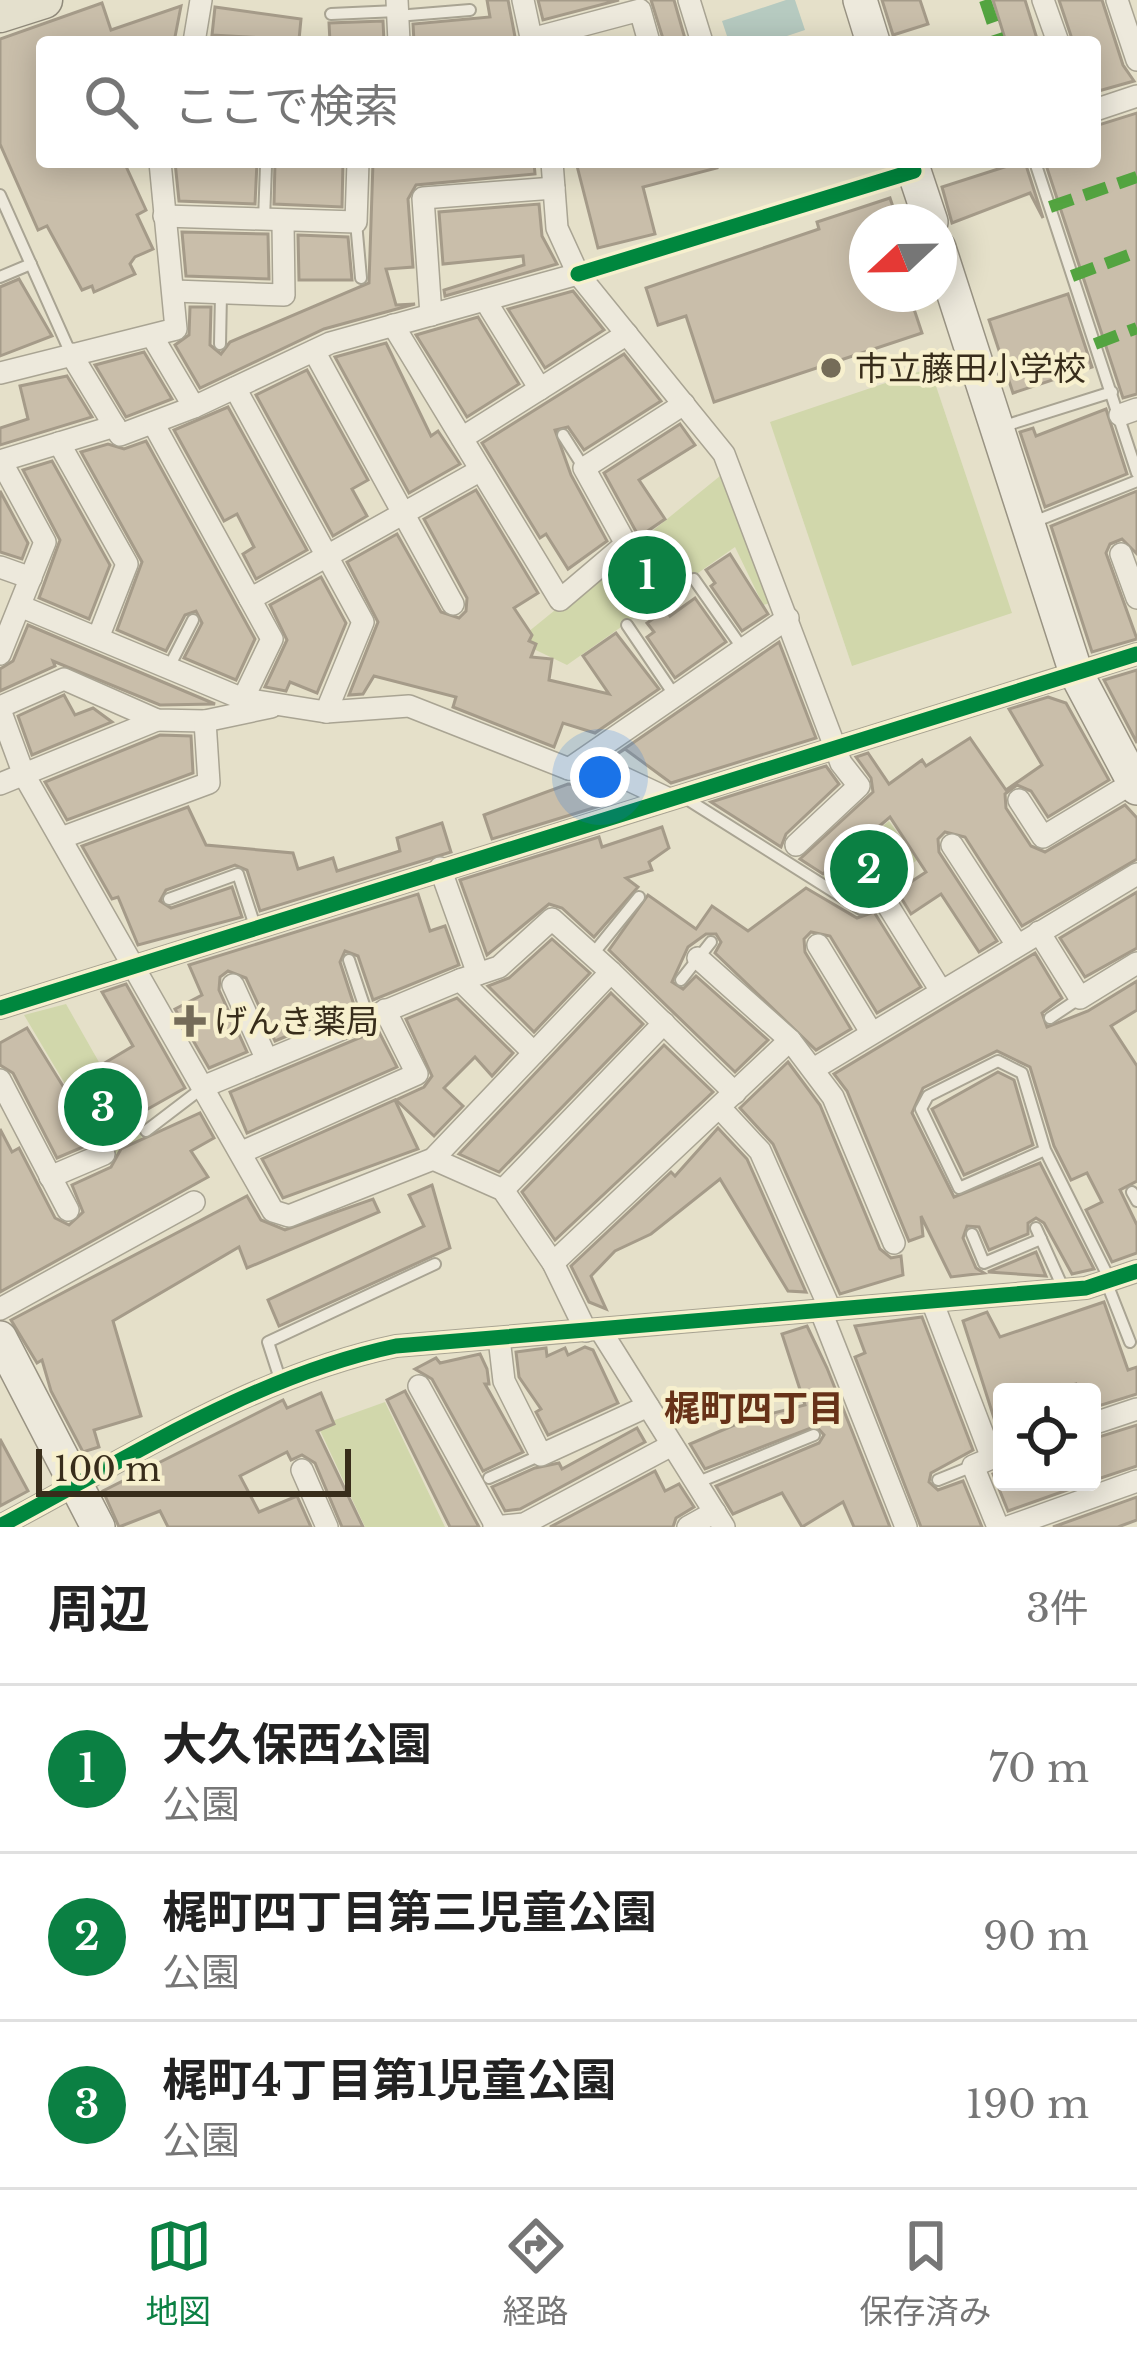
<!DOCTYPE html>
<html lang="ja">
<meta charset="utf-8">
<style>
body{margin:0;font-family:"Libre Baskerville","Noto Sans JP",serif;background:#f6f6f6;color:#222}
.controls{position:absolute;right:36px;bottom:36px;display:grid;overflow:hidden;border-radius:12px;box-shadow:0 6px 30px #0003}
.controls button{width:108px;height:108px;display:grid;place-items:center;padding:0;border:0;border-bottom:3px solid #e0e0e0;background:#fff;color:#222;font:60px sans-serif}
.compass{position:absolute;left:849px;top:204px;width:108px;height:108px;border-radius:50%;background:#fff;box-shadow:0 6px 30px #0003;rotate:248deg}
.scale{position:absolute;left:36px;bottom:30px;width:315px;box-sizing:border-box;padding-left:12px;border:6px solid #382d1b;border-top:0;font-size:33px;line-height:42px;white-space:nowrap;color:#382d1b;-webkit-text-stroke:9px #f7f0ce;paint-order:stroke}
.you{position:absolute;left:600px;top:777px;width:42px;height:42px;margin:-30px;border:9px solid #fff;border-radius:50%;background:#1a73e8;box-shadow:0 0 0 18px #1a73e833}
.badge{display:grid;place-items:center;width:78px;height:78px;border-radius:50%;background:#0b8043;color:#fff;font-size:39px;font-weight:700}
.pin{position:absolute;translate:-50% -50%;border:6px solid #fff;box-shadow:0 3px 12px #0006}
.list{margin:0;padding:0;list-style:none}
h2{display:flex;justify-content:space-between;align-items:center;height:156px;margin:0;padding:0 48px;font-size:51px}
h2 small{font-size:39px;font-weight:400;color:#767676}
.list li{display:grid;grid-template-columns:78px 1fr auto;gap:36px;align-items:center;box-sizing:border-box;height:168px;padding:0 48px;border-top:3px solid #e0e0e0}
.list b{display:block;font-size:45px;white-space:nowrap}
.list p{margin:0;font-size:39px;white-space:nowrap;color:#767676}
.list em{font-size:39px;font-style:normal;color:#767676}
.icon{flex:none;width:66px;height:66px;fill:none;stroke:currentColor;stroke-width:2;stroke-linecap:round;stroke-linejoin:round}
.map{position:relative;flex:none;width:1137px;height:1527px;overflow:hidden}
.search{position:absolute;background:#fff;box-shadow:0 6px 30px #0003;left:36px;right:36px;top:36px;height:132px;display:flex;align-items:center;gap:30px;box-sizing:border-box;padding:0 42px;border-radius:12px;color:#767676;font-size:45px}
.sheet{height:660px;background:#fff}
nav{display:flex;justify-content:space-around;align-items:center;box-sizing:border-box;height:168px;border-top:3px solid #e0e0e0;background:#fff;font-size:33px;color:#767676}
nav a{display:grid;justify-items:center;gap:6px}
nav .on{color:#0b8043}
.map>svg:first-child{display:block}
.green{fill:#d1d7ab}
.water{fill:#b6cac0}
.building{fill:#c9beaa;stroke:#a59b89;stroke-width:3}
.lines{fill:none;stroke-linecap:round;stroke-linejoin:round}
.lane-casing{stroke:#a9a493;stroke-width:14}
.street-casing{stroke:#a9a493;stroke-width:24}
.secondary-casing{stroke:#999383;stroke-width:36}
.primary-casing{stroke:#8f897a;stroke-width:39}
.lane{stroke:#ede9dc;stroke-width:10}
.street{stroke:#ede9dc;stroke-width:21}
.secondary{stroke:#ede9dc;stroke-width:33}
.primary{stroke:#e4e0cd;stroke-width:36}
.quiet{stroke:#53a440;stroke-width:12;stroke-dasharray:24 12;stroke-linecap:butt}
.cycleway-casing{stroke:#f7f0ce;stroke-width:22}
.cycleway{stroke:#00873e;stroke-width:15}
.poi-dot{fill:#756c58;stroke:#f7f0ce;stroke-width:4.5}
.labels{text-anchor:middle;dominant-baseline:central;stroke-width:9;stroke-linejoin:round;paint-order:stroke}
.poi-label{font-size:33px;fill:#382d1b;stroke:#f7f0ce;text-anchor:start}
.neighbourhood-label{font-size:36px;font-weight:bold;fill:#673218;stroke:#f7f0ce}
</style>
<div class="map">
<svg width="1137" height="1527" viewBox="0 0 1137 1527">
<rect width="100%" height="100%" fill="#e5e0c9"/>
<g class="green">
<polygon points="930,368 1012,613 852,666 770,422"/>
<polygon points="720,476 771,603 763,605 735,547 567,665 517,641"/>
<polygon points="889,821 917,860 864,902 820,879"/>
<polygon points="66,1004 159,1168 125,1185 24,1015"/>
<polygon points="385,1402 445,1527 365,1527 318,1426"/>
</g>
<polygon class="water" points="786,0 795,0 805,30 769,42 729,42 722,21"/>
<g class="building">
<polygon points="487,0 508,0 516,42 414,42 413,24 490,17"/>
<polygon points="538,0 619,0 543,20"/>
<polygon points="651,0 674,0 686,42 664,42"/>
<polygon points="882,0 920,0 928,24 893,35"/>
<polygon points="993,0 1025,0 1038,42 1006,42"/>
<polygon points="1059,0 1102,0 1123,65 1134,81 1095,92 1095,42 1073,42"/>
<polygon points="102,3 111,30 181,6 174,42 42,42 42,162 124,162 146,210 137,215 153,249 135,257 130,264 135,274 94,292 92,286 82,290 47,226 38,230 0,144 0,39"/>
<polygon points="215,7 301,19 299,40 212,35"/>
<polygon points="383,21 384,42 330,42 329,23"/>
<polygon points="1137,113 1137,394 1123,398 1045,162 1095,162 1095,126"/>
<polygon points="175,162 257,162 255,204 179,201"/>
<polygon points="275,162 343,162 342,207 274,204"/>
<polygon points="373,162 534,163 535,174 416,185 408,199 413,267 386,269 396,305 415,304 324,329 200,388 175,345 189,335 190,307 211,307 210,345 221,354 230,342 369,283"/>
<polygon points="576,162 716,162 717,168 643,187 655,234 598,248"/>
<polygon points="1020,162 1025,162 1043,218 1030,193 952,223 942,187"/>
<polygon points="890,198 898,222 867,222 867,294 909,294 922,333 714,402 686,316 658,325 646,288 819,229 817,222"/>
<polygon points="539,204 542,236 557,264 445,296 444,290 524,265 523,256 443,264 439,212"/>
<polygon points="182,232 268,234 269,279 186,276"/>
<polygon points="298,235 348,237 352,280 299,280"/>
<polygon points="19,279 52,336 0,356 0,287"/>
<polygon points="573,291 604,330 545,368 508,309"/>
<polygon points="1068,294 1092,367 1013,393 989,320"/>
<polygon points="478,317 519,384 467,417 416,335"/>
<polygon points="386,343 431,436 438,431 460,464 409,493 335,357"/>
<polygon points="144,352 172,399 126,417 95,365"/>
<polygon points="624,354 661,401 584,450 568,427 555,430 571,475 607,541 568,569 546,534 540,538 482,443"/>
<polygon points="307,370 368,480 352,489 367,516 333,536 256,395"/>
<polygon points="67,376 92,417 0,445 0,428 28,419 20,386"/>
<polygon points="228,407 307,550 256,579 243,554 254,547 237,514 224,521 174,430"/>
<polygon points="1106,409 1127,474 1045,507 1020,432 1033,428 1036,436"/>
<polygon points="680,424 695,445 639,480 665,519 639,537 604,473"/>
<polygon points="146,441 255,639 236,680 184,658 202,623 196,611 185,615 166,651 117,630 142,562 81,452 108,444 124,449"/>
<polygon points="52,461 110,565 89,619 39,598 60,540 23,470"/>
<polygon points="476,490 538,593 514,608 532,635 529,641 536,644 531,657 552,659 549,680 609,694 583,656 616,633 659,689 595,733 563,723 554,747 453,707 456,697 374,676 363,694 349,695 378,622 347,562 397,534 441,612 459,618 466,611 467,598 424,519"/>
<polygon points="0,491 28,543 22,559 0,552"/>
<polygon points="1137,491 1137,554 1122,539 1110,544 1106,553 1137,639 1092,652 1051,526"/>
<polygon points="730,554 768,614 742,631 711,586 715,583 706,570"/>
<polygon points="321,577 346,623 317,693 290,682 286,691 265,687 287,640 270,605"/>
<polygon points="695,598 726,642 675,678 647,637 654,632 647,623 666,610 670,616"/>
<polygon points="28,625 215,704 160,705 53,661 55,666 0,691 0,669 13,661"/>
<polygon points="779,642 816,738 671,783 625,749 614,756"/>
<polygon points="1137,670 1137,743 1104,680"/>
<polygon points="64,695 75,715 93,708 112,722 32,755 18,716"/>
<polygon points="1048,697 1066,703 1109,780 1048,817 1031,791 1017,785 1005,794 1006,808 1031,846 1045,852 1125,805 1137,818 1137,859 1022,926 965,837 945,832 938,839 939,852 997,941 979,952 941,894 911,914 897,891 926,872 890,817 823,874 800,859 873,792 871,778 856,757 868,753 889,784 922,760 926,766 970,738 1006,790 1042,765 1009,709"/>
<polygon points="160,735 191,736 193,773 67,820 45,782"/>
<polygon points="826,766 839,784 786,834 781,847 711,802"/>
<polygon points="568,784 596,785 603,805 492,839 484,815"/>
<polygon points="188,807 206,845 293,853 298,869 333,858 337,871 400,851 397,838 442,823 451,852 260,911 247,870 235,865 166,890 160,901 171,908 232,887 242,917 138,945 118,897 112,899 82,846"/>
<polygon points="662,827 669,848 649,862 652,870 626,878 638,887 594,937 562,908 549,904 487,955 460,880 599,837 602,847"/>
<polygon points="806,888 857,918 874,912 921,987 877,1013 830,936 811,932 804,939 805,952 851,1029 816,1050 715,953 721,942 716,934 706,934 688,947 672,982 683,989 696,976 768,1040 735,1072 609,950 648,895 696,929 712,906 748,931"/>
<polygon points="1137,892 1137,948 1085,977 1060,938"/>
<polygon points="418,894 430,931 445,926 459,965 373,1000 358,956 345,951 340,962 355,1008 275,1041 246,978 228,971 220,977 219,990 247,1052 209,1068 175,1009 202,995 189,965"/>
<polygon points="552,939 590,973 534,1032 488,986 509,978"/>
<polygon points="1035,953 1062,998 1042,1013 1047,1027 1088,1011 1137,981 1137,1010 1111,1026 1137,1066 1137,1181 1120,1190 1137,1225 1137,1253 1112,1262 1086,1210 1102,1202 1087,1173 1071,1180 1054,1146 1030,1067 997,1051 923,1088 912,1113 954,1197 1040,1163 1094,1269 1072,1274 1044,1223 1036,1218 1028,1223 1028,1234 989,1250 979,1227 967,1226 963,1238 976,1268 984,1273 951,1277 921,1216 923,1236 909,1241 847,1091 834,1074"/>
<polygon points="126,984 185,1088 146,1110 123,1072 112,1079 103,1064 133,1046 102,992"/>
<polygon points="611,993 643,1024 499,1172 459,1154"/>
<polygon points="457,998 513,1053 492,1076 475,1057 444,1088 463,1106 434,1136 396,1100 424,1087 432,1076 406,1019"/>
<polygon points="27,1028 97,1141 57,1158 13,1073 0,1065 0,1043"/>
<polygon points="378,1030 397,1067 247,1133 230,1092"/>
<polygon points="664,1045 713,1092 555,1240 522,1192"/>
<polygon points="788,1062 820,1105 880,1249 891,1258 901,1256 903,1275 840,1294 773,1144 740,1108"/>
<polygon points="998,1072 1014,1080 1033,1145 964,1175 932,1109"/>
<polygon points="395,1100 418,1149 283,1198 262,1159"/>
<polygon points="200,1113 214,1138 191,1151 208,1177 0,1292 0,1129 12,1152 19,1148 55,1218 69,1225 83,1212 72,1185 111,1167 121,1149"/>
<polygon points="718,1128 747,1159 806,1292 788,1291 720,1179 651,1234 615,1251 591,1276 606,1309 589,1302 571,1266 671,1172 675,1176"/>
<polygon points="432,1185 450,1248 279,1326 268,1300 424,1226 409,1195"/>
<polygon points="247,1196 261,1220 285,1230 373,1199 379,1212 247,1268 239,1247 113,1321 141,1416 94,1430 99,1447 83,1452 51,1391 42,1360 37,1363 11,1320"/>
<polygon points="1036,1252 1046,1276 988,1272"/>
<polygon points="1104,1302 1128,1370 1137,1367 1137,1394 1092,1408 1092,1392 1079,1392 1076,1384 1053,1392 1002,1392 1001,1440 963,1321 987,1312 1000,1337"/>
<polygon points="922,1317 973,1450 931,1473 929,1482 938,1490 963,1481 982,1527 921,1527 855,1357 865,1353 855,1326"/>
<polygon points="807,1326 827,1368 890,1527 854,1527 843,1502 802,1527 782,1493 733,1514 716,1486 819,1443 824,1435 816,1426 705,1469 690,1444 746,1420 805,1405 782,1334"/>
<polygon points="585,1347 593,1350 618,1403 548,1435 536,1412 541,1409 519,1377 516,1352 546,1348 547,1356 565,1348 568,1355"/>
<polygon points="480,1354 487,1369 489,1384 485,1384 523,1452 483,1471 432,1379 415,1369 436,1358 440,1363"/>
<polygon points="405,1391 406,1393 479,1527 450,1527 387,1400"/>
<polygon points="321,1393 334,1424 317,1431 363,1527 342,1527 315,1463 302,1455 291,1460 287,1452 240,1476 259,1512 297,1496 311,1527 168,1527 160,1511 119,1527 103,1491 283,1400 287,1408"/>
<polygon points="1137,1425 1137,1466 1092,1481 1092,1439"/>
<polygon points="637,1428 645,1442 520,1509 505,1511 492,1487 535,1468 559,1463 562,1469"/>
<polygon points="0,1439 28,1491 0,1506"/>
<polygon points="655,1471 665,1491 679,1484 694,1507 676,1518 673,1527 550,1527"/>
<polygon points="1002,1471 1002,1482 1090,1482 1008,1511 993,1474"/>
<polygon points="1137,1497 1137,1520 1118,1527 1053,1527"/>
</g>
<g class="lines">
<g class="lane-casing">
<g id="lane">
<polyline points="331,14 397,11"/>
<polyline points="397,16 470,10"/>
<polyline points="1035,162 1137,473"/>
<polyline points="0,195 71,354"/>
<polyline points="264,220 266,166"/>
<polyline points="356,222 361,278"/>
<polyline points="0,277 31,264"/>
<polyline points="220,344 221,294"/>
<polyline points="1001,427 1112,392"/>
<polyline points="563,435 584,468"/>
<polyline points="1031,523 1137,481"/>
<polyline points="694,579 743,649"/>
<polyline points="627,625 675,696"/>
<polyline points="169,667 193,620"/>
<polyline points="682,796 861,909 882,896"/>
<polyline points="169,899 238,874 255,926"/>
<polyline points="592,955 639,897"/>
<polyline points="349,960 368,1017"/>
<polyline points="681,980 711,942"/>
<polyline points="1050,1018 1080,998"/>
<polyline points="146,1131 205,1086"/>
<polyline points="1045,1150 959,1188 921,1109 928,1096 998,1061 1022,1073 1045,1150 1110,1280"/>
<polyline points="1132,1192 1137,1201"/>
<polyline points="1036,1228 1064,1290"/>
<polyline points="972,1234 984,1263 1041,1239"/>
<polyline points="1106,1281 1130,1342"/>
<polyline points="280,1379 268,1342 435,1264"/>
<polyline points="489,1478 541,1455"/>
<polyline points="938,1480 973,1466"/>
<polyline points="696,1483 814,1435"/>
</g>
</g>
<g class="street-casing">
<g id="street">
<polyline points="397,0 399,42"/>
<polyline points="523,0 532,42"/>
<polyline points="689,0 702,42"/>
<polyline points="1043,0 1058,42"/>
<polyline points="1117,0 1137,60"/>
<polyline points="531,39 640,10 649,42"/>
<polyline points="194,42 201,0"/>
<polyline points="1095,110 1137,96"/>
<polyline points="552,162 557,228 578,274 724,454 841,763 859,786 796,845"/>
<polyline points="164,216 356,222 358,162"/>
<polyline points="174,291 284,295 283,223"/>
<polyline points="485,300 540,389"/>
<polyline points="431,315 423,198 554,188"/>
<polyline points="393,325 560,600 626,544 584,468 684,404"/>
<polyline points="152,336 194,407"/>
<polyline points="314,351 453,604"/>
<polyline points="71,354 120,435 194,407 330,343 578,274"/>
<polyline points="0,373 176,329 160,162"/>
<polyline points="235,388 363,622 326,712"/>
<polyline points="1120,415 1137,409"/>
<polyline points="153,423 272,639 243,699"/>
<polyline points="462,438 627,334"/>
<polyline points="59,443 127,564 98,638"/>
<polyline points="0,461 115,426"/>
<polyline points="1121,554 1137,598"/>
<polyline points="0,567 31,578"/>
<polyline points="250,599 481,470"/>
<polyline points="20,606 243,699 326,712 409,706 569,769 607,770 667,798"/>
<polyline points="0,654 45,542 1,461"/>
<polyline points="0,707 64,679 157,720 205,721"/>
<polyline points="0,710 24,775 273,1211 289,1216 433,1159 611,972 735,1093"/>
<polyline points="569,769 788,618"/>
<polyline points="0,784 157,720"/>
<polyline points="1019,800 1043,837 1134,782"/>
<polyline points="61,838 209,783 205,721 271,707"/>
<polyline points="952,845 1017,945"/>
<polyline points="440,868 478,974"/>
<polyline points="882,896 941,991"/>
<polyline points="1039,932 1080,998 1137,963"/>
<polyline points="818,945 871,1032"/>
<polyline points="698,958 790,1040"/>
<polyline points="460,980 499,967 552,919 611,972"/>
<polyline points="233,985 267,1060"/>
<polyline points="0,1008 1137,654"/>
<polyline points="815,1068 1137,874"/>
<polyline points="0,1080 68,1210"/>
<polyline points="205,1086 460,980 534,1053"/>
<polyline points="720,1108 760,1151 830,1309"/>
<polyline points="242,1152 417,1074 385,1010"/>
<polyline points="433,1159 503,1190 553,1263 586,1331"/>
<polyline points="50,1177 104,1154"/>
<polyline points="503,1190 664,1023"/>
<polyline points="553,1263 790,1040 833,1097 894,1243"/>
<polyline points="932,1301 992,1458 1002,1455"/>
<polyline points="0,1309 194,1202"/>
<polyline points="820,1309 906,1527"/>
<polyline points="601,1331 724,1527"/>
<polyline points="499,1338 504,1381 541,1455 648,1406"/>
<polyline points="419,1386 496,1526"/>
<polyline points="1092,1424 1137,1409"/>
<polyline points="992,1458 973,1466 998,1527"/>
<polyline points="302,1470 327,1527"/>
<path d="M0,1526C127,1459 254,1376 396,1346L1086,1288L1137,1271"/>
<polyline points="494,1527 524,1524 672,1445"/>
<polyline points="688,1527 715,1512"/>
<polyline points="1008,1527 1137,1481"/>
</g>
</g>
<g class="secondary-casing">
<g id="secondary">
<polyline points="860,0 873,42"/>
<polyline points="911,162 931,222"/>
<polyline points="939,248 1076,673 1137,788"/>
<polyline points="0,1338 98,1527"/>
</g>
</g>
<g class="primary-casing">
<polyline id="primary" points="0,14 44,0"/>
</g>
<use href="#lane" class="lane"/>
<use href="#street" class="street"/>
<use href="#secondary" class="secondary"/>
<use href="#primary" class="primary"/>
<g class="quiet">
<polyline points="985,0 999,42"/>
<polyline points="1050,207 1137,177"/>
<polyline points="1072,276 1137,252"/>
<polyline points="1095,344 1137,328"/>
</g>
<g class="cycleway-casing">
<g id="cycleway">
<polyline points="578,274 914,171"/>
<polyline points="0,1008 1137,654"/>
<path d="M0,1526C127,1459 254,1376 396,1346L1086,1288L1137,1271"/>
</g>
</g>
<use href="#cycleway" class="cycleway"/>
</g>
<g class="poi-dot">
<circle cx="831" cy="368" r="12"/>
<path d="M184 1003h12v12h12v12h-12v12h-12v-12h-12v-12h12z"/>
</g>
<g class="labels">
<g class="poi-label">
<text x="855" y="368">市立藤田小学校</text>
<text x="214" y="1021">げんき薬局</text>
</g>
<g class="neighbourhood-label">
<text x="754" y="1408">梶町四丁目</text>
</g>
</g>
</svg>
<div class="controls">
<button><svg class="icon" aria-label="locate" viewBox="0 0 24 24"><circle cx="12" cy="12" r="6"/><path d="M12 2v4M12 18v4M2 12h4M18 12h4"/></svg></button>
</div>
<svg class="compass" viewBox="-18 -18 36 36"><path d="M0-13l5 13h-10z" fill="#e53935"/><path d="M0 13l5-13h-10z" fill="#767676"/></svg>
<div class="scale">100 m</div>
<div class="you"></div>
<div class="pin badge" style="left:647px;top:575px">1</div>
<div class="pin badge" style="left:869px;top:869px">2</div>
<div class="pin badge" style="left:103px;top:1107px">3</div>
<div class="search"><svg class="icon" aria-label="search" viewBox="0 0 24 24"><circle cx="10" cy="10" r="6"/><path d="M15 15l6 6"/></svg>ここで検索</div>
</div>
<section class="sheet">
<h2>周辺<small>3件</small></h2>
<ul class="list">
<li><span class="badge">1</span><div><b>大久保西公園</b><p>公園</p></div><em>70 m</em></li>
<li><span class="badge">2</span><div><b>梶町四丁目第三児童公園</b><p>公園</p></div><em>90 m</em></li>
<li><span class="badge">3</span><div><b>梶町4丁目第1児童公園</b><p>公園</p></div><em>190 m</em></li>
</ul>
</section>
<nav>
<a class="on"><svg class="icon" aria-label="map" viewBox="0 0 24 24"><path d="M3 6l6-2 6 2 6-2v14l-6 2-6-2-6 2zM9 4v14M15 6v14"/></svg>地図</a>
<a><svg class="icon" aria-label="directions" viewBox="0 0 24 24"><path d="M12 3l9 9-9 9-9-9zM9 14v-3h6M13 9l2 2-2 2"/></svg>経路</a>
<a><svg class="icon" aria-label="saved" viewBox="0 0 24 24"><path d="M7 4h10v16l-5-4-5 4z"/></svg>保存済み</a>
</nav>
